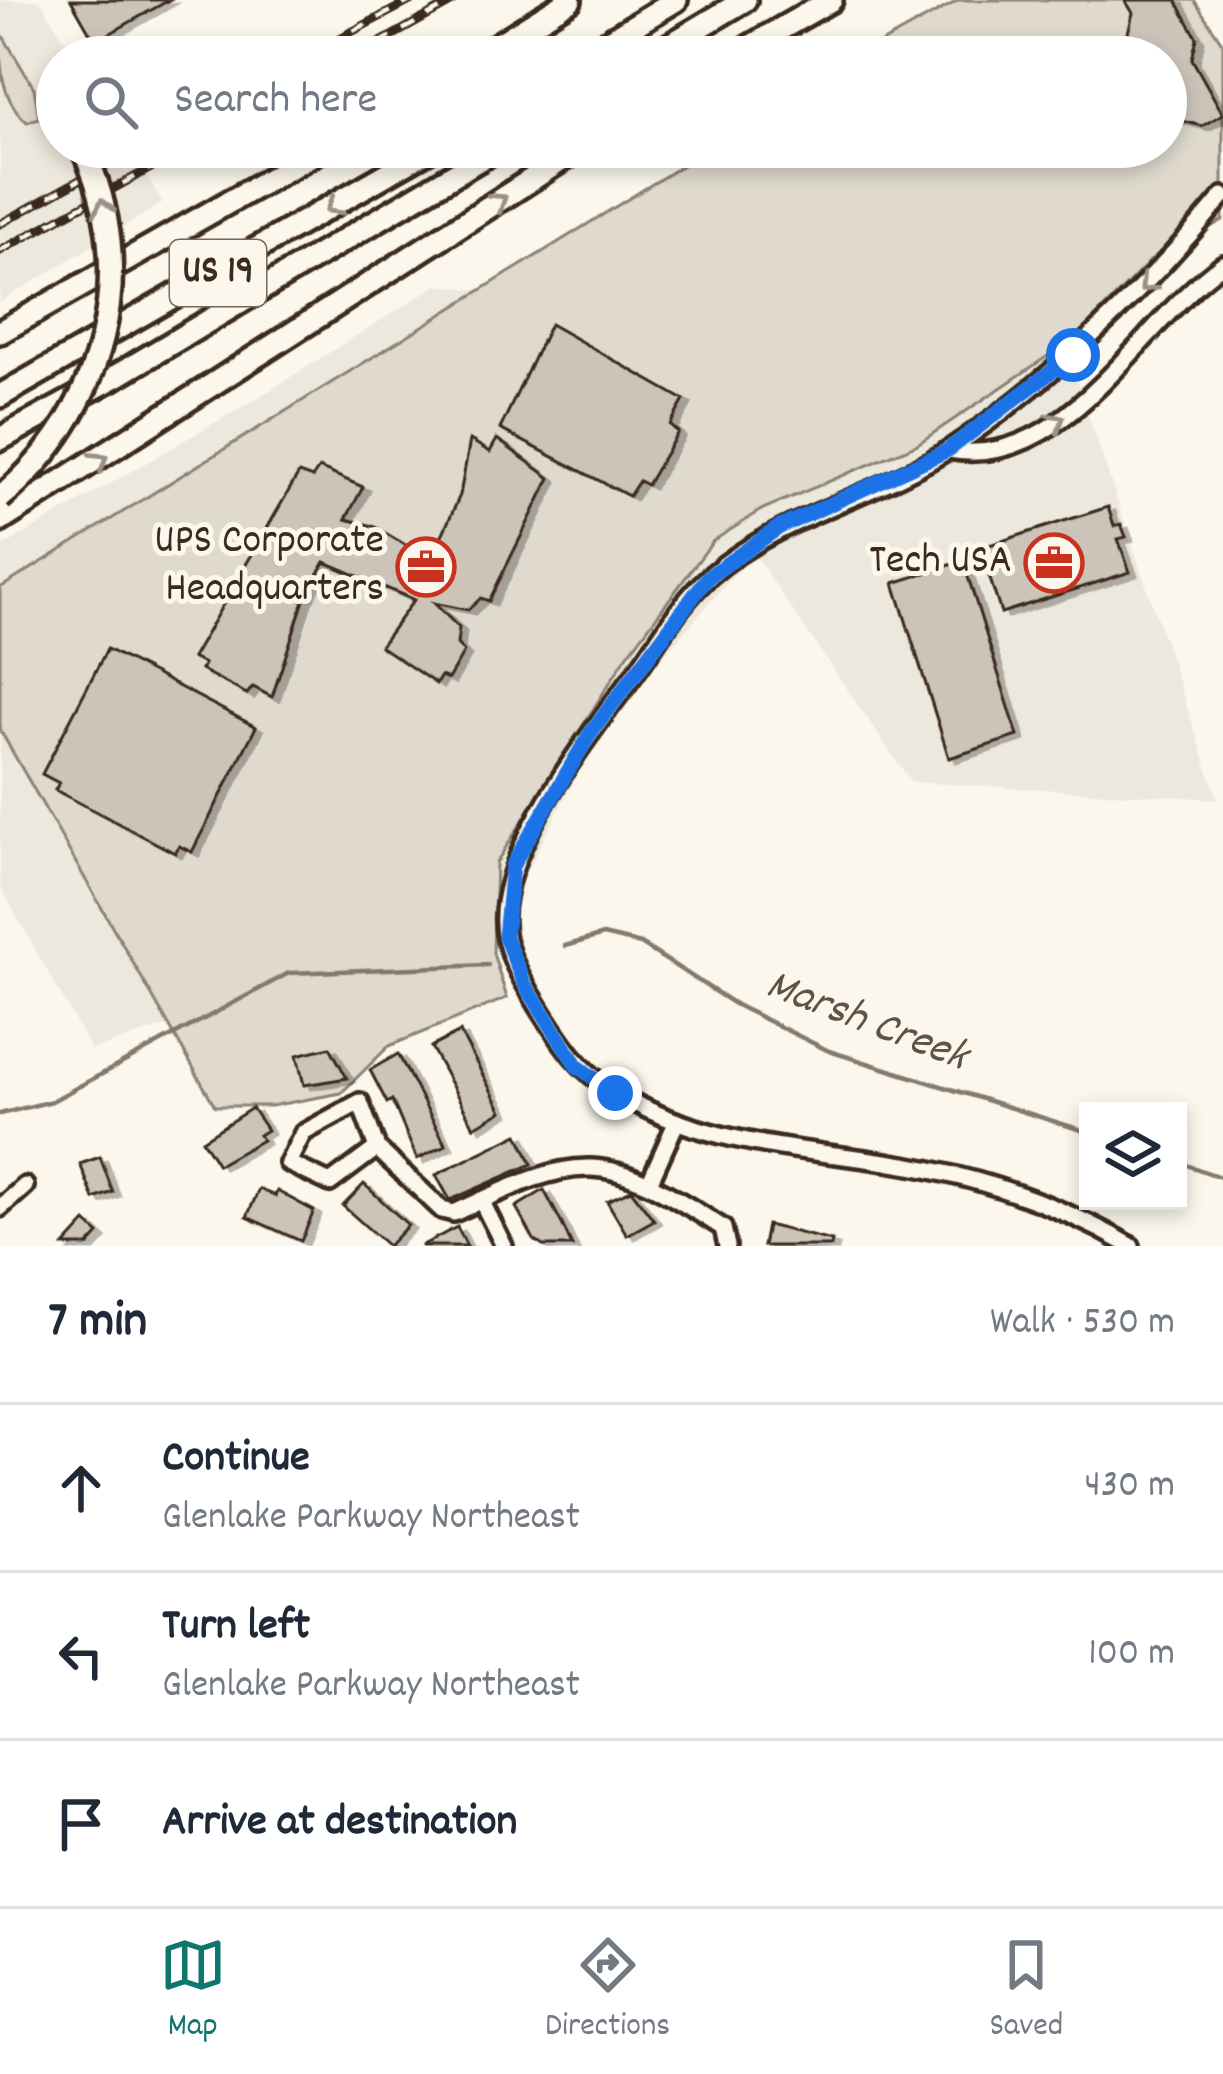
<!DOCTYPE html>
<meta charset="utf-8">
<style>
body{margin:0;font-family:Dekko,sans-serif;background:#f6f6f7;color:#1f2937}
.controls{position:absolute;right:36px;bottom:36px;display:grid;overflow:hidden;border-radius:0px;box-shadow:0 6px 18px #0003}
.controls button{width:108px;height:108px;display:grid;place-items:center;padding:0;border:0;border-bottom:3px solid #e0e1e3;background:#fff;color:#1f2937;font:60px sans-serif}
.stop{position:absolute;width:36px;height:36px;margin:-27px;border:9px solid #1a73e8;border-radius:50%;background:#fff}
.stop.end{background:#1a73e8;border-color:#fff;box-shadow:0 3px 12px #0008}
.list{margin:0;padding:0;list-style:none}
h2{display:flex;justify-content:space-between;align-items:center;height:156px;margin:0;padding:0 48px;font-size:51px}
h2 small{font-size:39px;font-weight:400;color:#747a83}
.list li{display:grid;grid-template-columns:78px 1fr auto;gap:36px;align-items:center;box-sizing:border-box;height:168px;padding:0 48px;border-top:3px solid #e0e1e3}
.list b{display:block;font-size:45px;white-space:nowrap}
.list p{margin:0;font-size:39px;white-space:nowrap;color:#747a83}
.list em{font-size:39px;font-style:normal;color:#747a83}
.icon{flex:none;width:66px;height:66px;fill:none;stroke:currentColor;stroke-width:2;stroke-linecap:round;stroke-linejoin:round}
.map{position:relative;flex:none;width:1223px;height:1246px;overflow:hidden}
.search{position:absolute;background:#fff;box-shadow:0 6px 18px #0003;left:36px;right:36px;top:36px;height:132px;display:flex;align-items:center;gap:30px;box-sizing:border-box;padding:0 42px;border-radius:66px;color:#747a83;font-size:45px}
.sheet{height:660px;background:#fff}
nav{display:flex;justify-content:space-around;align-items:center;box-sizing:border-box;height:168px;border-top:3px solid #e0e1e3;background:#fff;font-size:33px;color:#747a83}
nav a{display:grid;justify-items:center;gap:6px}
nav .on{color:#0f766e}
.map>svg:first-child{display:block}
.built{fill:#ede8dd}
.green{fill:#dfd9ce;stroke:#8d8276;stroke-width:3}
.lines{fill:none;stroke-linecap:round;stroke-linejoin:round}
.stream{stroke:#85796d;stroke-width:4.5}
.building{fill:#ccc4b9;stroke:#3b2a1e;stroke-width:3;filter:url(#shadow)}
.minor-casing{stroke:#3b2a1e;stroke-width:24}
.highway-casing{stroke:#3b2a1e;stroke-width:30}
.minor{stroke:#fbf7ec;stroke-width:15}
.highway{stroke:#fbf7ec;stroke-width:21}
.rail-casing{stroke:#3b2a1e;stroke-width:9}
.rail{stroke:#fbf7ec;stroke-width:4.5;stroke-dasharray:14;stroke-linecap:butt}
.highway-bridge-casing{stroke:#3b2a1e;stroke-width:30;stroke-linecap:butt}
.highway-bridge{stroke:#fbf7ec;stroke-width:21}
.oneway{stroke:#9b9085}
.route{stroke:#1a73e8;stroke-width:15}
.labels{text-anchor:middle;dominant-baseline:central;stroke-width:10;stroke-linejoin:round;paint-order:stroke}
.shield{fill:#fbf7ec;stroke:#75685c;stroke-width:3}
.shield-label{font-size:39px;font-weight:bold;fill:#3b2a1e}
.poi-label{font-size:42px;fill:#3b2a1e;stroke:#fbf7ec;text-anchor:end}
.water-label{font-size:45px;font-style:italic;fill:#605246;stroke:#fbf7ec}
</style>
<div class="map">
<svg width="1223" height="1246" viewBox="0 0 1223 1246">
<defs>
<filter id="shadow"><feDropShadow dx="7" dy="4" stdDeviation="0" flood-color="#0004"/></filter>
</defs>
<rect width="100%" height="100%" fill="#fbf7ec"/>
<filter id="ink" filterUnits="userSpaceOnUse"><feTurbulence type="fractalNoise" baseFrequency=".00833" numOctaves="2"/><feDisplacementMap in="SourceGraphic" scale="24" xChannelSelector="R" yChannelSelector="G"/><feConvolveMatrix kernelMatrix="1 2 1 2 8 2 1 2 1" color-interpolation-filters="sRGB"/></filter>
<g filter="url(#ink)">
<g class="built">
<polygon points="0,0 40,0 75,57 57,57 57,147 130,147 163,203 0,302"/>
<polygon points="437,285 495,292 847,471 1066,349 1218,799 911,782 753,553 603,725 502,919 91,1050 0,886 0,548 259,397"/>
</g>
<g class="green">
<polygon points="959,0 1194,0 1223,44 1223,220 1153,258 1076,337 916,445 763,509 713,541 626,657 496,863 493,953 507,998 389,1046 341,1093 271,1106 215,1106 0,730 0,588 712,147 1166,147 1166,57 856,57"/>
<path d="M0,31L34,88L39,118L27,122C0,98 0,66 0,31Z"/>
</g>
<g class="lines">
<g class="stream">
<polyline points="565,946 603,935 641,944 736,1005 829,1051 1088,1132"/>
<polyline points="0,1114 52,1101 289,973 488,965"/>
<polyline points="1178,1162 1223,1178"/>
</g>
</g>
<g class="building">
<polygon points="71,0 169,0 95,42"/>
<polygon points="1125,0 1176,0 1197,38 1192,59 1223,114 1202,126 1178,120 1166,100 1166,57 1141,57 1128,33 1133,13"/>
<polygon points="550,324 684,400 670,425 678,432 647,485 639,481 629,496 500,429"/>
<polygon points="497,439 550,478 489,601 481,598 468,610 434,603 459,628 457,644 464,652 448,679 441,676 436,684 380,646 414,600 325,562 304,600 272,697 253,687 247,694 201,670 204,664 192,658 299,473 312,478 319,468 363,487 346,519 373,526 431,560 460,495 470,440 490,452"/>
<polygon points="1108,507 1114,526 1121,524 1126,537 1118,539 1130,572 1001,613 980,548"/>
<polygon points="963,561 1018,736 949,758 894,583"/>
<polygon points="107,649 256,727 192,852 179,846 175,853 55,790 59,783 42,774"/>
<polygon points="460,1032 502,1111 474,1127 431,1047"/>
<polygon points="330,1047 347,1078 304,1085 297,1055"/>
<polygon points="398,1054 446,1145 417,1159 392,1100 387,1103 370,1070"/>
<polygon points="252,1108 267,1130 259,1135 262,1140 218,1165 202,1140"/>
<polygon points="518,1134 532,1164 450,1200 436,1175"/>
<polygon points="100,1157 113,1192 94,1199 80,1164"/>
<polygon points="364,1184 408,1225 388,1246 343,1206"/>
<polygon points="259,1189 275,1196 277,1191 314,1211 301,1241 247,1217"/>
<polygon points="544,1190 562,1224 572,1246 543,1246 534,1240 516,1207"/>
<polygon points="631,1190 654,1220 627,1235 607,1201"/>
<polygon points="86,1222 99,1234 88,1246 64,1246"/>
<polygon points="767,1225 832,1241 831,1246 763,1246"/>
<polygon points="457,1227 467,1246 421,1246"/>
</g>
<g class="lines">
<g class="minor-casing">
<g id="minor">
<path d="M948,450C1066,473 1139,322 1223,264"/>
<path d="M377,1148L330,1183L288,1163L303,1133L360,1102L377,1148L442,1210L454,1213C584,1152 601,1149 723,1228L727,1246"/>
<polyline points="650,1181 676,1123"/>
<polyline points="481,1200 504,1246"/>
<polyline points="0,1208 25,1186"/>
<path d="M1131,1246C1056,1203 977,1176 892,1163C797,1148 698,1144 613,1091C579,1070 563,1045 542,1012C528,989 512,965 506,939C488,864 585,741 628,683C654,649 679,602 711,575C783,514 875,498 951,448C1055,378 1143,292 1223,196"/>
</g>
</g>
<g class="highway-casing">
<g id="highway">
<polyline points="478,57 570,0"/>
<polyline points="582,57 676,0"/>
<polyline points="650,57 745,0"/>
<polyline points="732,57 831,0"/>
<polyline points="0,332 326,147"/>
<polyline points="0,396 434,147"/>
<polyline points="0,439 118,375 500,147"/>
<polyline points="0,521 582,147"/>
</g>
</g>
<use href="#minor" class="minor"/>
<use href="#highway" class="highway"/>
<g class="rail-casing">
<g id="rail">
<polyline points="304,57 412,0"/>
<polyline points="354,57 456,0"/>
<polyline points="0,224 139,147"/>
<polyline points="0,251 189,147"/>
</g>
</g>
<use href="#rail" class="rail"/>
<g class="highway-bridge-casing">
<path id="highway-bridge" d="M0,498C104,412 142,271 82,147"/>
</g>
<use href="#highway-bridge" class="highway-bridge"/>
</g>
<defs><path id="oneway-chevron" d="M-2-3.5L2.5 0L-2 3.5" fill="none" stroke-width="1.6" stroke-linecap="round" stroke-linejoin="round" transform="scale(3)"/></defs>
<g class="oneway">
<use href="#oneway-chevron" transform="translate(499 201) rotate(-33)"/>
<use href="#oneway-chevron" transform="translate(103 207) rotate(-103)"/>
<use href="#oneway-chevron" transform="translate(333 207) rotate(150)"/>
<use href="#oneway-chevron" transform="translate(1147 285) rotate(134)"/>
<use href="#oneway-chevron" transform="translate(1057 421) rotate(-31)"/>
<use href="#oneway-chevron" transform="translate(100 460) rotate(-32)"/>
</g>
</g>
<g class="lines" filter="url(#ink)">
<polyline class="route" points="615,1093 577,1066 524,983 505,937 512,866 590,734 708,577 778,528 948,450 1073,355"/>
</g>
<defs>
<g id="office-ring" transform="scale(3)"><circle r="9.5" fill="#fbf7ec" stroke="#c8321e" stroke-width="1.5"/><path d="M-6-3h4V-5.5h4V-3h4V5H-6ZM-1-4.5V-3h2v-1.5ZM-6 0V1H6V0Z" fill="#c8321e"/></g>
</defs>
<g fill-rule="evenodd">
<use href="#office-ring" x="1054" y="563"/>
<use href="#office-ring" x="426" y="567"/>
</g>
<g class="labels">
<rect class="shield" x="170" y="240" width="96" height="66" rx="9"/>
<g class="shield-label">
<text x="218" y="273">US 19</text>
</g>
<g class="poi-label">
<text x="384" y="543">UPS Corporate<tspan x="384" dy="48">Headquarters</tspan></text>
<text x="1012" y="563">Tech USA</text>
</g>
<g class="water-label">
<text transform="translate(866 1023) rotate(21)">Marsh Creek</text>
</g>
</g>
</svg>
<div class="controls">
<button><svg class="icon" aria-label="layers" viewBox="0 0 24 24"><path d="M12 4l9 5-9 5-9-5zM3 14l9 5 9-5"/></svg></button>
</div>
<div class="stop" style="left:1073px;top:355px"></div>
<div class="stop end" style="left:615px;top:1093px"></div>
<div class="search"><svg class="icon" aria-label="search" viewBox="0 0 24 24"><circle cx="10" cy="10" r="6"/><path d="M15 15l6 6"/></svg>Search here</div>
</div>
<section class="sheet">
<h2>7 min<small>Walk · 530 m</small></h2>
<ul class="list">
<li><svg class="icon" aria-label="ahead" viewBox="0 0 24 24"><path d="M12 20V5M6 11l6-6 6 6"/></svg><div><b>Continue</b><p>Glenlake Parkway Northeast</p></div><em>430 m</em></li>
<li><svg class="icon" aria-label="left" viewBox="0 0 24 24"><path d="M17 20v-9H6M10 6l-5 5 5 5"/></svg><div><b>Turn left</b><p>Glenlake Parkway Northeast</p></div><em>100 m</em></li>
<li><svg class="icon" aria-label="arrive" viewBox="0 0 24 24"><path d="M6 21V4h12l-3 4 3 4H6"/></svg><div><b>Arrive at destination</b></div></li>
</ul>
</section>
<nav>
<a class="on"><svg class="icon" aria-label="map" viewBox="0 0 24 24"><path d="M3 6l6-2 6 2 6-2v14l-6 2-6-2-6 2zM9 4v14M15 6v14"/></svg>Map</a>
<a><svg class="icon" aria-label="directions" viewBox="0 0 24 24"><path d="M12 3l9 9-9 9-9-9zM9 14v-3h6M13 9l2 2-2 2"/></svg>Directions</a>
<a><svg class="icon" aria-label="saved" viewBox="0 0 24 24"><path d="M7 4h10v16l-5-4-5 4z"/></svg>Saved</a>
</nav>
